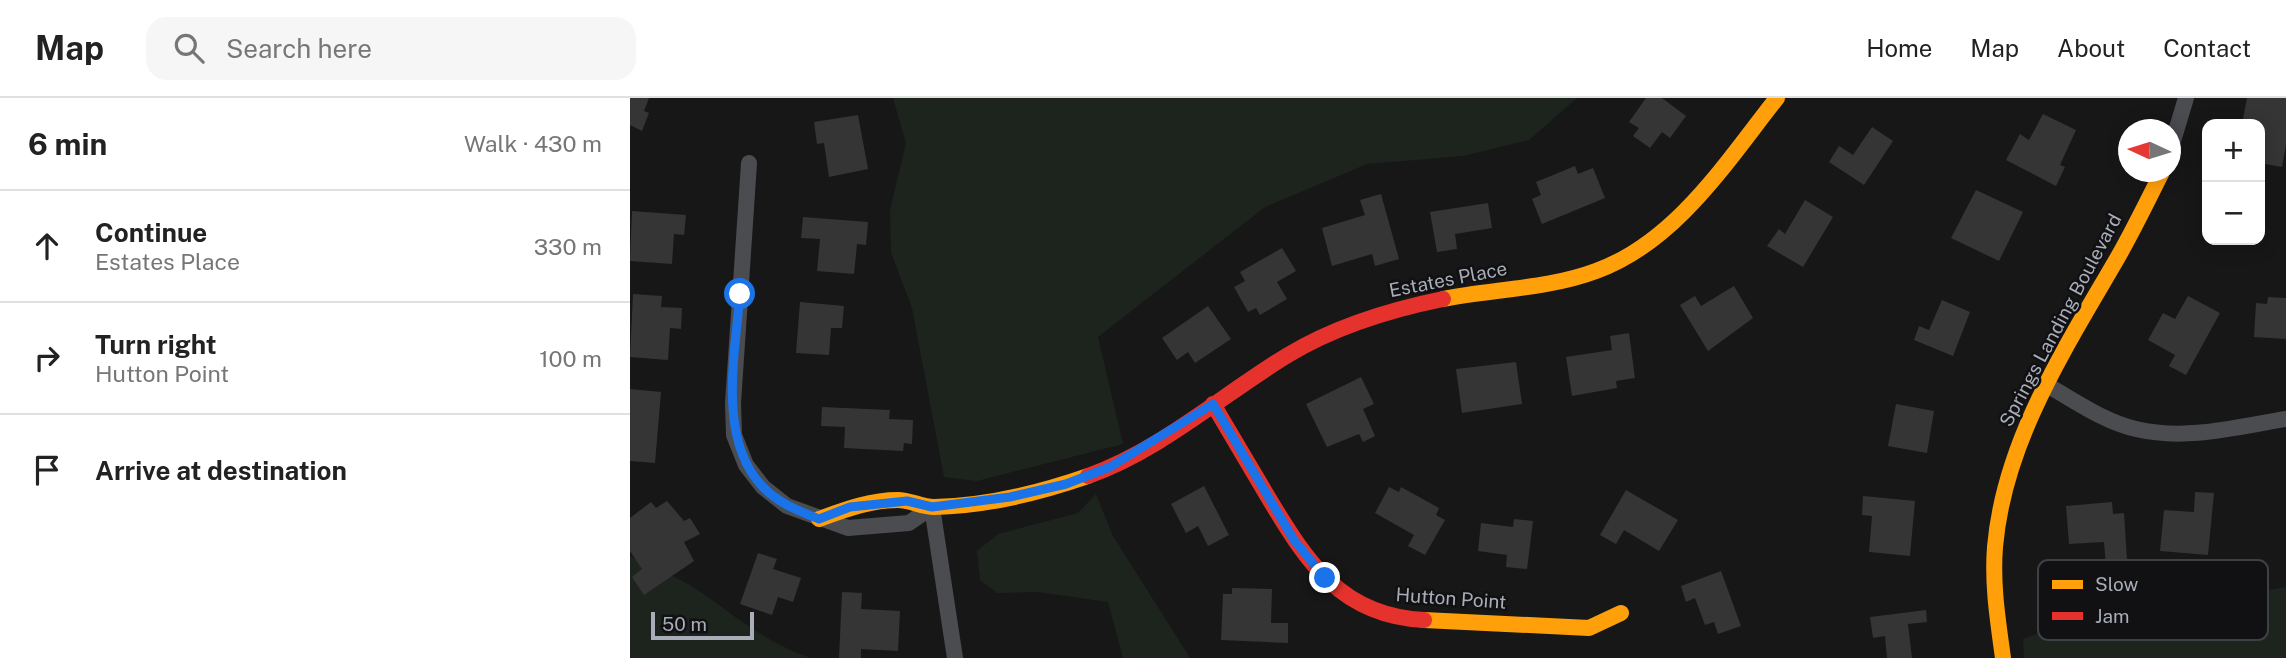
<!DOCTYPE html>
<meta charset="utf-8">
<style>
body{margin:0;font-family:"Public Sans",sans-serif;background:#f6f6f6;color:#222}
.controls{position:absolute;right:21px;top:21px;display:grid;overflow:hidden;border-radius:14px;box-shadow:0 4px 18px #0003}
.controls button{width:63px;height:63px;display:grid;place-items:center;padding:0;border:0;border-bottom:2px solid #e0e0e0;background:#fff;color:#222;font:35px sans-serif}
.compass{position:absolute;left:1488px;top:21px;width:63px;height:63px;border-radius:50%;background:#fff;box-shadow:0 4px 18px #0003;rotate:274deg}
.scale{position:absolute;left:21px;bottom:18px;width:103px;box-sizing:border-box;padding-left:7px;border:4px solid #a8adb8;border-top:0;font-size:19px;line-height:24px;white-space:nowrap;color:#a8adb8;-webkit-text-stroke:5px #111113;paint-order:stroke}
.stop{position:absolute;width:21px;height:21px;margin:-16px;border:5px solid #1a73e8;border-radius:50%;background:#fff}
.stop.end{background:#1a73e8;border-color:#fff;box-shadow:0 2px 7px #0008}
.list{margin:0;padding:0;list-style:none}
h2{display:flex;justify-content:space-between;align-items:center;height:91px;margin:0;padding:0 28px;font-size:30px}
h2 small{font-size:23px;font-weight:400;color:#767676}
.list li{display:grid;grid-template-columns:46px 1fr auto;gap:21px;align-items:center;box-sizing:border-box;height:112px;padding:0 28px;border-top:2px solid #e0e0e0}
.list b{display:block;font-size:26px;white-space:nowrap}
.list p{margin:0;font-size:23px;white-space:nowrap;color:#767676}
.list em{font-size:23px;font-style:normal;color:#767676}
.icon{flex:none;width:38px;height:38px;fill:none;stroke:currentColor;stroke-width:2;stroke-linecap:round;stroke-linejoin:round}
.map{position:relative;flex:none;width:1656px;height:560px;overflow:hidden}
header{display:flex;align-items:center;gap:42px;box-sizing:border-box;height:98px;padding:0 35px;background:#fff;border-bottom:2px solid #e0e0e0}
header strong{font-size:33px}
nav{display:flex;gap:38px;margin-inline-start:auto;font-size:24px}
.search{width:490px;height:63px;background:#f6f6f6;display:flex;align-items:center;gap:18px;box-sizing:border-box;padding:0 24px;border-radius:21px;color:#767676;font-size:26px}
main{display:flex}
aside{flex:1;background:#fff}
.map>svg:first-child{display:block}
.green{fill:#1d241e}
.building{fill:#353536}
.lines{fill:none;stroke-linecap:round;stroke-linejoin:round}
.street{stroke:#4b4c50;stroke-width:16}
.slow{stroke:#ff9f0a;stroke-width:16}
.jam{stroke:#e5322d;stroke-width:16}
.route{stroke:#1a73e8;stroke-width:9}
.labels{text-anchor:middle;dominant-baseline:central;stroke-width:5;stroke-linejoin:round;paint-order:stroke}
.street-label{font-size:19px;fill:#a8adb8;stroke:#111113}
.key{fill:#111113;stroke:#3e4045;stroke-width:2}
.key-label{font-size:19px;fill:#a8adb8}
</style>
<header>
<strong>Map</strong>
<div class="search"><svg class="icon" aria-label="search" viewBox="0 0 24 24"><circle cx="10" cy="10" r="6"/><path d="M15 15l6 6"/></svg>Search here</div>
<nav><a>Home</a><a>Map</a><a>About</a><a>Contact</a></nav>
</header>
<main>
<aside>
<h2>6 min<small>Walk · 430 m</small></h2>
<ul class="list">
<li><svg class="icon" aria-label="ahead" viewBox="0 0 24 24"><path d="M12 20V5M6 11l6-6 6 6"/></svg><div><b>Continue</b><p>Estates Place</p></div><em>330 m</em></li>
<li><svg class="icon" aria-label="right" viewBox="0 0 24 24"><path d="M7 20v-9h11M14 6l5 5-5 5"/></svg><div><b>Turn right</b><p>Hutton Point</p></div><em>100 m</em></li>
<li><svg class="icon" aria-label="arrive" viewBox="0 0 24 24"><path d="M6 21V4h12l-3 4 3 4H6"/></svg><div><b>Arrive at destination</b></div></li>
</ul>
</aside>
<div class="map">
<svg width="1656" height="560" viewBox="0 0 1656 560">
<rect width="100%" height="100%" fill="#171717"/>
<g class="green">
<polygon points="263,0 947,0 899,42 833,58 737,66 635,109 468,239 493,346 347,383 314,379 282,210 261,154 260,112 276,45"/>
<polygon points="466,396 483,438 560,560 493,560 478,504 408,494 367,495 350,482 347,453 368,436 448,415"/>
<path d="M0,458C27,470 54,482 78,499C111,523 141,547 181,560H0Z"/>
<polygon points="1656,489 1656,560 1394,560 1393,541 1432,527"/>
</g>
<g class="building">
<polygon points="0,0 19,0 14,13 19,15 12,33 0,27"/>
<polygon points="1016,0 1032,0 1056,18 1040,40 1032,34 1020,50 1003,38 1009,30 999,24"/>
<polygon points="1617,0 1656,0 1656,46 1652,69 1630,65 1630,26 1612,26"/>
<polygon points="1413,16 1446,32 1430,67 1435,69 1426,88 1376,62 1390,36 1399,42"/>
<polygon points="228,17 238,71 199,79 194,45 187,46 184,24"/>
<polygon points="1242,29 1263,43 1234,87 1199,64 1209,48 1223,57"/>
<polygon points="945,68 948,76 963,70 975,100 912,126 902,101 911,97 906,84"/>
<polygon points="1346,92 1393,114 1369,163 1321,140"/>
<polygon points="751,96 769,161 745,168 742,156 702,168 692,130 735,117 730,102"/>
<polygon points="1175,102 1203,119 1173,169 1137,148 1149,131 1155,136"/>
<polygon points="858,105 862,130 825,136 827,151 807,154 800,114"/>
<polygon points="2,113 56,117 54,137 44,136 42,166 0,163"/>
<polygon points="173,119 238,124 236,147 227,146 224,176 187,173 190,141 171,140"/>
<polygon points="652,150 666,173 647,184 657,201 630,217 626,210 618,214 604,189 615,183 610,174"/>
<polygon points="1104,188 1123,220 1078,253 1050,207 1065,198 1071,208"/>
<polygon points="3,196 32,198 31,209 52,210 51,231 40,230 38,262 0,259"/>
<polygon points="1558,198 1590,215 1556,277 1539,268 1545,257 1518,242 1533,215 1545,221"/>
<polygon points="1638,199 1656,200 1656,241 1624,239 1626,205 1637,206"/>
<polygon points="1312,202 1340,214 1323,258 1284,242 1289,228 1299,232"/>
<polygon points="170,204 214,208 212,230 201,230 199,257 166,255"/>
<polygon points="578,208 601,241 565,265 558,254 547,262 532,240"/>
<polygon points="999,235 1005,280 986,283 987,290 942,298 936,259 982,252 980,238"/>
<polygon points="886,264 892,306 832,315 826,271"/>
<polygon points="731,279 744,306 733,311 745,338 733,344 729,336 697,349 676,306"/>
<polygon points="0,291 31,294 25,365 0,363"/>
<polygon points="1266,306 1304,313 1297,355 1258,348"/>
<polygon points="192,309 260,312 259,321 283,322 282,346 274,345 273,353 214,350 215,329 191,328"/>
<polygon points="574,388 599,437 578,448 568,428 556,435 541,406"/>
<polygon points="759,389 769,394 771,389 809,410 806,417 815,422 795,457 778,448 784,437 745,415"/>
<polygon points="996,392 1048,422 1029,453 994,432 986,446 970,437"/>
<polygon points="1565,394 1584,395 1578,457 1530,453 1534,412 1564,414"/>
<polygon points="1233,398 1285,403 1280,458 1239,454 1242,418 1232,417"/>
<polygon points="37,403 54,423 60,420 70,436 54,444 64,463 14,497 2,479 12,471 0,453 0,420 21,404 26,410"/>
<polygon points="1482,404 1483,416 1494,415 1498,478 1477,480 1474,444 1439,446 1436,408"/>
<polygon points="884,421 903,423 897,471 876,469 877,457 848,453 851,425 883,429"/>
<polygon points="128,455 147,461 143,471 171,480 163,504 148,499 142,517 110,506"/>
<polygon points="1091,473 1111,528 1088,536 1084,524 1075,527 1065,500 1056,504 1051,488"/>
<polygon points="602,490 642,491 641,525 658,525 658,545 591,542 593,496 602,496"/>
<polygon points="212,494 232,495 231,511 270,513 268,553 231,551 231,560 209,560"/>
<polygon points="1296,512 1297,524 1278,526 1282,560 1257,560 1255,538 1243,540 1240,519"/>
</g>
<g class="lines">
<g class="street">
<polyline points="1540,53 1556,0"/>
<polyline points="119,65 103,305 104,337 116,367 133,389 157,408 218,430 279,425 302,409 325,560"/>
<path d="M1415,286C1444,302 1474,324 1506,331C1556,343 1607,329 1656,321"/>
</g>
<g class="slow">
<path d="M813,201C863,191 918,191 966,173C1046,144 1097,63 1147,0"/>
<path d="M189,421C214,412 240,402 268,402C280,402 292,409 304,409C356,408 409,395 458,378"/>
<polyline points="794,522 959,530 991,515"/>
<path d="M1373,560C1368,523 1362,487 1365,449C1374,343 1436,249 1488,159C1504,131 1518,102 1532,74"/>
</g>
<g class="jam">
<path d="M583,306C601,337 620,368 638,399C677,464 711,518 794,522"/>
<path d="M458,378C531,352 592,297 658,257C706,228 759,212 813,201"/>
</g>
</g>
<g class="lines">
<path class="route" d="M110,196C105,256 87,342 133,389C148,405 169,413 189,421L220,409L277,403L302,409L380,399L436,386L480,369L583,306L664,442L695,480"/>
</g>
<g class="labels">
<g class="street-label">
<text transform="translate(818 181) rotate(-11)">Estates Place</text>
<text transform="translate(1430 222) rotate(-62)">Springs Landing Boulevard</text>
<text transform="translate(821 500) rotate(4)">Hutton Point</text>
</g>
</g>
<rect x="1408" y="462" width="230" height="80" rx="10" class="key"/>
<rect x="1422" y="482" width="31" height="9" fill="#ff9f0a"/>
<rect x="1422" y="514" width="31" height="8" fill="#e5322d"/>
<g class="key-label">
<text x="1465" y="493">Slow</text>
<text x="1465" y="525">Jam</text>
</g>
</svg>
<div class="controls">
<button>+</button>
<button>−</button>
</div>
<svg class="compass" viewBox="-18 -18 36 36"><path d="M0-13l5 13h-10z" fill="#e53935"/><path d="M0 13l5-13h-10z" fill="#767676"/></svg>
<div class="scale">50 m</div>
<div class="stop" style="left:110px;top:196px"></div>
<div class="stop end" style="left:695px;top:480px"></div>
</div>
</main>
